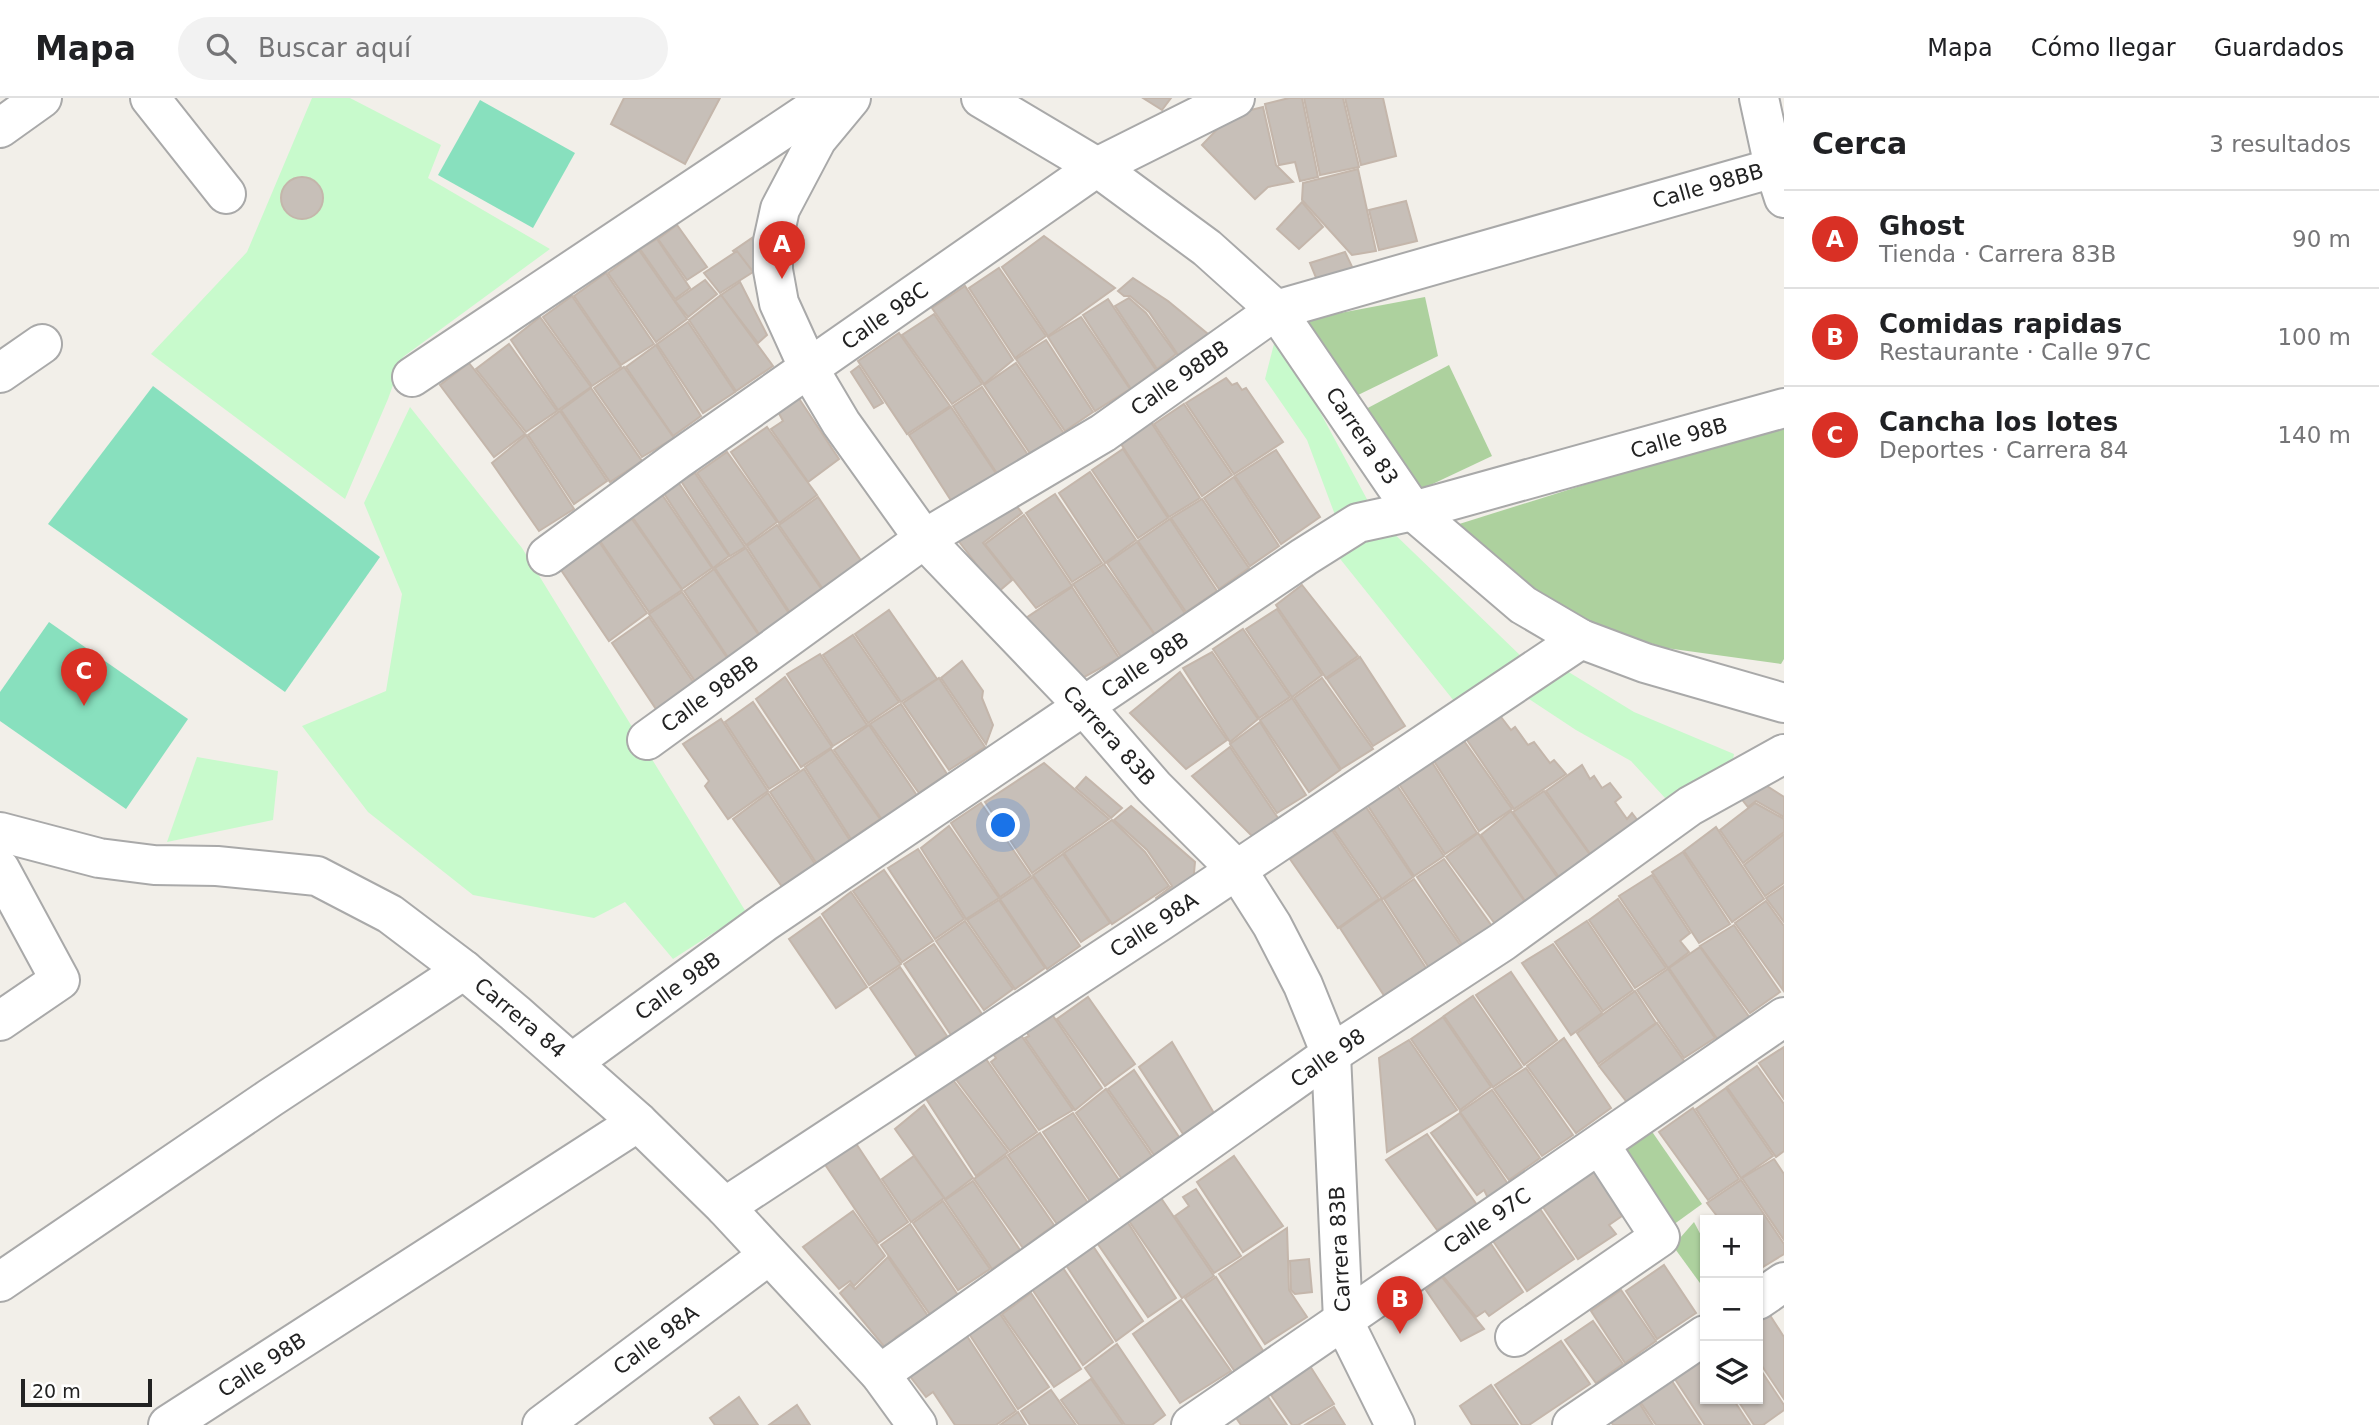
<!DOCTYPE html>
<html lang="es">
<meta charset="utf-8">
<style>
body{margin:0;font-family:"DejaVu Sans",sans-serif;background:#f2f2f2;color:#202124}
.controls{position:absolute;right:21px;bottom:21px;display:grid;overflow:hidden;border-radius:0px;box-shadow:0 2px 5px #0004}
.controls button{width:63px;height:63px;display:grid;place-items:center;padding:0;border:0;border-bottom:2px solid #e0e0e0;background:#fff;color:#202124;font:35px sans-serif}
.scale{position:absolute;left:21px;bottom:18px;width:131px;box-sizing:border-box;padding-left:7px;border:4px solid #222;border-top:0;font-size:19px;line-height:24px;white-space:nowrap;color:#222;-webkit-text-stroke:5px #fff;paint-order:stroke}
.you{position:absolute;left:1004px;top:728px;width:24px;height:24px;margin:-18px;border:5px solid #fff;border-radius:50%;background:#1a73e8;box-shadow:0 0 0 10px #1a73e833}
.badge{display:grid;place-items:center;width:46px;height:46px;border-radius:50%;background:#d93025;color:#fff;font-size:23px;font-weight:700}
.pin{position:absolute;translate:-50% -58px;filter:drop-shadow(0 2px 4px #0008)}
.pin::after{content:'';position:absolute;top:37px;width:24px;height:21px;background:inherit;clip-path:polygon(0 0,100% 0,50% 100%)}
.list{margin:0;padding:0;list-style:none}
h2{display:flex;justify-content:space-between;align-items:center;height:91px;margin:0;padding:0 28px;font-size:30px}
h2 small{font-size:23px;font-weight:400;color:#757577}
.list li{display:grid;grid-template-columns:46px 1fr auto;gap:21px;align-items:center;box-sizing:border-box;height:98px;padding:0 28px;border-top:2px solid #e0e0e0}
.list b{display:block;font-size:26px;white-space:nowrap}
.list p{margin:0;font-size:23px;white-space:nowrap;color:#757577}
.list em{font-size:23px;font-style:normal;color:#757577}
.icon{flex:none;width:38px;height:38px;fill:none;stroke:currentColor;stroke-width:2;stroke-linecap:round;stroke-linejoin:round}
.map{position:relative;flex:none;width:1784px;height:1327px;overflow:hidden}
header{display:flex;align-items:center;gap:42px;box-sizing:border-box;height:98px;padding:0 35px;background:#fff;border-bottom:2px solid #e0e0e0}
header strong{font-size:33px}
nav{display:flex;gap:38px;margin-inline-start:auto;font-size:24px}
.search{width:490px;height:63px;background:#f2f2f2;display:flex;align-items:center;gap:18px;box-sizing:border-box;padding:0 24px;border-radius:38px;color:#757577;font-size:26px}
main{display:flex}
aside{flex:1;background:#fff}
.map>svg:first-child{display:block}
.forest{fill:#add19e}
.park{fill:#c8facc}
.pitch{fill:#88e0be}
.building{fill:#c7bfb8;stroke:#c4b6ab;stroke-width:2}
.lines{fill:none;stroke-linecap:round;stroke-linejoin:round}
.minor-casing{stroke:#a9a9a9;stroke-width:42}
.minor{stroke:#fff;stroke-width:38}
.labels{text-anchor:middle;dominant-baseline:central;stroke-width:5;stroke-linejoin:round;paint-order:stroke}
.street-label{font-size:21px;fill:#222;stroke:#fff}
</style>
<header>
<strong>Mapa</strong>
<div class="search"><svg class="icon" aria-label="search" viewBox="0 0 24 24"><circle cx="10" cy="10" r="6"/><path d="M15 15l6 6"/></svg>Buscar aquí</div>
<nav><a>Mapa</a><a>Cómo llegar</a><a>Guardados</a></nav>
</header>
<main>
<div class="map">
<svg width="1784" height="1327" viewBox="0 0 1784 1327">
<rect width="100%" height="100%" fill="#f2efe9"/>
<g class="forest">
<polygon points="1425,199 1438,258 1356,298 1303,222"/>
<polygon points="1449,267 1492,358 1422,391 1364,312"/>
<polygon points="1784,324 1784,561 1781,566 1666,550 1590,526 1502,470 1456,427"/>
<polygon points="1644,1022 1702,1106 1666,1132 1625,1055 1629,1045"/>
<polygon points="1694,1124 1705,1145 1705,1192 1673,1148"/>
</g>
<g class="park">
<polygon points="312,0 350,0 441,47 428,80 550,151 403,259 388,301 345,401 151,256 247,154"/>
<polygon points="1277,234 1369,405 1338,425 1307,342 1265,281"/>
<polygon points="410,309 522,450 746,814 673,861 625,804 594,820 473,797 368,714 302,628 386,593 402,496 364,405"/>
<polygon points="1384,426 1525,562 1458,608 1333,452"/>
<polygon points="1562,570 1634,614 1734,656 1730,678 1666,701 1631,663 1576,632 1529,601"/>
<polygon points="197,659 278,673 273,722 167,744"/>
</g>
<g class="pitch">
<polygon points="480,2 575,55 533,130 438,77"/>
<polygon points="153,288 380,459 285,594 48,426"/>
<polygon points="49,524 188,621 126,711 0,623 0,594"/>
</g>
<g class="building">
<polygon points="624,0 720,0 685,66 611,26"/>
<polygon points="1143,0 1171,0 1162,12"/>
<polygon points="1289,0 1302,0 1318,79 1300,83 1295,64 1279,67 1265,6"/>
<polygon points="1304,0 1343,0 1359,69 1320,77"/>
<polygon points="1345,0 1383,0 1396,58 1361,67"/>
<polygon points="1263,9 1276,67 1293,84 1268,89 1255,101 1202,47 1231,17"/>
<polygon points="1358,71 1376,153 1352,157 1302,102 1303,85"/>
<circle cx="302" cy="100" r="21"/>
<polygon points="1406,103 1417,143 1379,152 1369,112"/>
<polygon points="1302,104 1323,129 1299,151 1277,131"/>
<polygon points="677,127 707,169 687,182 658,141"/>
<polygon points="1044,138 1115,190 1048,238 1002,169"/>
<polygon points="752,140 760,171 754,174 733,153"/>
<polygon points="657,141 690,190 675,201 640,151"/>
<polygon points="639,152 687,221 656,244 608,175"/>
<polygon points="737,153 753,174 720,195 704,175"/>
<polygon points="1345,154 1356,177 1319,187 1310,165"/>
<polygon points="999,170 1046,238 1015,260 969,190"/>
<polygon points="606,175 654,246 621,267 574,198"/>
<polygon points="1133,180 1168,203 1208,236 1178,257 1149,214 1130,198 1124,198 1118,193"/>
<polygon points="705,182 717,196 688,219 675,203"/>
<polygon points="740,184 767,237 758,245 721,197"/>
<polygon points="965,188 1013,262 984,286 932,210"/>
<polygon points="721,197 773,268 736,293 689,222"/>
<polygon points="572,198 621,269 592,288 543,219"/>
<polygon points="1129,200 1146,215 1176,256 1157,271 1115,208"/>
<polygon points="1108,201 1156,272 1131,291 1083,217"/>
<polygon points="934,216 982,286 952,306 902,237"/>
<polygon points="540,219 591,289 558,312 511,242"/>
<polygon points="1081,219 1130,291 1095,313 1048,239"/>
<polygon points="688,224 735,294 703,315 657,246"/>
<polygon points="899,235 950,308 907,336 858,263"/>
<polygon points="1046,242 1093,314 1065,333 1016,261"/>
<polygon points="509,246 557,313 526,334 476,271"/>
<polygon points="656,247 701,318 673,338 626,269"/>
<polygon points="469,265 525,336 494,359 440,287"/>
<polygon points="1016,265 1065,337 1031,357 984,287"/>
<polygon points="859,268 883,305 874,310 851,274"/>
<polygon points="624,269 674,340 642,359 594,290"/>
<polygon points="1226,280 1232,287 1237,285 1242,292 1246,290 1283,344 1234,376 1186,305"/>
<polygon points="982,289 1028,357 998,377 953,308"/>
<polygon points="591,290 642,363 610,384 561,312"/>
<polygon points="792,290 839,361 808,384 771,331 783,323 773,304"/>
<polygon points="1184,306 1232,377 1202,398 1154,326"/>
<polygon points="951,309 997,377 954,407 909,337"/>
<polygon points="560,313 607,383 574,406 528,337"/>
<polygon points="1149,321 1200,400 1169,419 1119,343"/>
<polygon points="767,329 817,397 779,425 731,354"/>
<polygon points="526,337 574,411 539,433 492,365"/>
<polygon points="1123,351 1168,420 1138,440 1092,372"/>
<polygon points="1276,352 1320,419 1281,446 1235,378"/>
<polygon points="727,354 777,424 746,447 697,375"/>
<polygon points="1090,374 1136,442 1105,465 1059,395"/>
<polygon points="695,375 745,449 730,458 681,383"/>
<polygon points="1234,379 1279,448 1250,468 1204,400"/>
<polygon points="678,384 729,458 713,470 663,394"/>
<polygon points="661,395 712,470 682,491 631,417"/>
<polygon points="1055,396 1102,465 1072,484 1026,415"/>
<polygon points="818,399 866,470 827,497 779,427"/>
<polygon points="1202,401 1249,470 1219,491 1171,420"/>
<polygon points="1012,402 1022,415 983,445 1012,482 998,494 957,441"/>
<polygon points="1024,417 1072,488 1036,510 985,446"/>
<polygon points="632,421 682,492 649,514 600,443"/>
<polygon points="1170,421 1217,493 1186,514 1138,443"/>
<polygon points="777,427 829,502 796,524 747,448"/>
<polygon points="598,442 647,515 609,543 559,469"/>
<polygon points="1137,444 1186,517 1155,537 1107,465"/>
<polygon points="746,450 792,520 763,542 715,470"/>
<polygon points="1104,466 1155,537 1121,559 1073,486"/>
<polygon points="714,471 762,542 731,564 684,493"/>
<polygon points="1302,487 1358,558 1326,580 1276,507"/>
<polygon points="1072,489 1119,560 1077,583 1023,522"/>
<polygon points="682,494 730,564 697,586 649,516"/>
<polygon points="1277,511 1322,577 1292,599 1246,531"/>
<polygon points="889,512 937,581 901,604 855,536"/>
<polygon points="649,519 696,588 658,614 612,545"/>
<polygon points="1243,531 1290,599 1259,620 1213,551"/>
<polygon points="853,537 899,604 868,625 823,557"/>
<polygon points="1212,554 1258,621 1230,644 1183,570"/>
<polygon points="820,556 867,627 833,648 787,576"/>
<polygon points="1360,559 1405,628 1373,648 1327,581"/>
<polygon points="962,563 983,593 982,600 993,627 986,646 941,580"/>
<polygon points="1180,574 1227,642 1186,671 1130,615"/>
<polygon points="785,579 832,649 801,669 756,601"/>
<polygon points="939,580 985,649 949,672 903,605"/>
<polygon points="1322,580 1373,651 1341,671 1294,600"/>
<polygon points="1292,600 1340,672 1309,694 1260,622"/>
<polygon points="753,604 799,672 769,691 725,624"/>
<polygon points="901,606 947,676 919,695 870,626"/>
<polygon points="1498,615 1511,632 1515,629 1528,647 1534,644 1550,665 1554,662 1566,676 1514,711 1465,639"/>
<polygon points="721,621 768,693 728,721 705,688 709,683 683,646"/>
<polygon points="1260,624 1306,697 1277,715 1230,646"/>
<polygon points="869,627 918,699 883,723 834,652"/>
<polygon points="1462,640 1512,711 1479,733 1432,660"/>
<polygon points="1230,649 1284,729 1259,745 1192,678"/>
<polygon points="831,651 880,721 851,741 805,669"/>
<polygon points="1430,661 1477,735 1445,756 1397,683"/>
<polygon points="1044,665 1109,721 1032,775 985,704"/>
<polygon points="1582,667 1590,681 1594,678 1602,690 1610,685 1621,699 1615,704 1627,721 1632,715 1638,723 1609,742 1611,747 1593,760 1546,693"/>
<polygon points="804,671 851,744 817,766 770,694"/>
<polygon points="1086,679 1122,710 1111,720 1076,690"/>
<polygon points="1758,679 1767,688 1784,699 1784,719 1756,703 1748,709 1736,694"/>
<polygon points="1396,686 1444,758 1414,778 1366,705"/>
<polygon points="1544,693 1593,761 1561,782 1513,714"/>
<polygon points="768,695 817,769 783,790 733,721"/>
<polygon points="981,705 1031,778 1000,799 951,725"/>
<polygon points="1755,705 1784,721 1784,734 1743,765 1720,732"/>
<polygon points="1131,708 1195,764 1192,797 1164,813 1156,800 1172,788 1147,752 1114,722"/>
<polygon points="1366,709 1413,779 1382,801 1334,732"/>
<polygon points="1511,713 1562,786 1529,809 1481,737"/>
<polygon points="1112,722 1145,754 1169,788 1112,826 1064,755"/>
<polygon points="949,728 999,800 966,821 921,750"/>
<polygon points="1716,729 1764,801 1732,824 1684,753"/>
<polygon points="1332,732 1379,801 1338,830 1290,761"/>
<polygon points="1478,735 1529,810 1498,830 1446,759"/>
<polygon points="1784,736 1784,785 1765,798 1744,767"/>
<polygon points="918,751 964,821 935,841 888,770"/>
<polygon points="1683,754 1730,826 1699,845 1652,774"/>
<polygon points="1063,756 1110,825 1081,844 1033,777"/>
<polygon points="1444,761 1494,831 1465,851 1417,779"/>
<polygon points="884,772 933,843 902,864 853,793"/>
<polygon points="1652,777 1690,835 1680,843 1689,854 1668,870 1619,798"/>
<polygon points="1033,779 1080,848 1047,871 1000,801"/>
<polygon points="1414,781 1463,851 1431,873 1384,801"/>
<polygon points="1784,788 1784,824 1766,800"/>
<polygon points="851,794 901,866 869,887 822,816"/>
<polygon points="1381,801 1428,873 1387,902 1340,830"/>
<polygon points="1618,801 1666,870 1635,890 1589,822"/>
<polygon points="999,802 1045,870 1015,891 967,822"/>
<polygon points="1766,803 1784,828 1783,892 1735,825"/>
<polygon points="820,819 867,889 836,910 789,841"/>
<polygon points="965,823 1013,891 984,912 936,843"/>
<polygon points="1587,823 1633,892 1603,913 1555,844"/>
<polygon points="1734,827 1780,894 1750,915 1700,848"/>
<polygon points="934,846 982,916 951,937 904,866"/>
<polygon points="1553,846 1602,915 1571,937 1522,865"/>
<polygon points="1700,849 1750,920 1718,942 1669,870"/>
<polygon points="900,869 947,938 917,959 870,890"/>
<polygon points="1668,871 1715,940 1684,960 1637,892"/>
<polygon points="1511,874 1557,942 1524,967 1476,897"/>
<polygon points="1635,893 1656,925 1598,966 1577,935"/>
<polygon points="1473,898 1522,969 1493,989 1444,918"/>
<polygon points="1088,899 1135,966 1105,988 1057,921"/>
<polygon points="1045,906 1102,990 1075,1012 1025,940 1029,938 1020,925"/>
<polygon points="1443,919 1491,989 1460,1012 1411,941"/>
<polygon points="1657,925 1687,967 1629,1007 1599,968"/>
<polygon points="1014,927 1073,1012 1039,1032 991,964 996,960 986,947"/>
<polygon points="1564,940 1611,1010 1576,1035 1527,968"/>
<polygon points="1409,942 1457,1012 1387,1054 1379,960"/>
<polygon points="1172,944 1215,1017 1183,1036 1139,969"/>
<polygon points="1784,949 1784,1001 1759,965"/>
<polygon points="979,951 1037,1034 1010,1053 949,972"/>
<polygon points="1757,968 1784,1006 1784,1053 1776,1059 1727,989"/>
<polygon points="1526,970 1573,1037 1542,1058 1494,991"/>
<polygon points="1134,972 1179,1039 1154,1057 1108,991"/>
<polygon points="947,974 1008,1054 976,1078 921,993"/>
<polygon points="1726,990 1773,1058 1741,1080 1696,1011"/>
<polygon points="1106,991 1152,1058 1122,1081 1076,1015"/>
<polygon points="1492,992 1540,1060 1509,1082 1460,1014"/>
<polygon points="924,1007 973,1080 945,1101 895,1031"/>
<polygon points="1693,1010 1739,1081 1708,1102 1659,1034"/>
<polygon points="1073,1015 1121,1085 1090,1103 1043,1034"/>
<polygon points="1460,1015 1508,1086 1488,1100 1484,1092 1477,1097 1431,1035"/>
<polygon points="1040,1035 1088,1105 1057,1126 1008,1057"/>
<polygon points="1427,1036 1477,1107 1437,1132 1386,1062"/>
<polygon points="853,1041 908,1124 878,1145 822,1062"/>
<polygon points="914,1058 944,1100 911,1124 882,1081"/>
<polygon points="1006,1058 1054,1127 1023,1150 974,1081"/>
<polygon points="1234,1058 1283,1128 1243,1154 1197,1084"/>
<polygon points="1774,1061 1784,1076 1784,1142 1742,1080"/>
<polygon points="1594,1072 1622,1118 1609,1127 1616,1136 1578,1161 1541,1106"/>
<polygon points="1741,1082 1784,1146 1784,1156 1758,1172 1758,1122 1720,1122 1707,1105"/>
<polygon points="973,1083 1020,1152 992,1171 945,1102"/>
<polygon points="1196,1091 1241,1158 1214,1175 1175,1118 1189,1108 1183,1099"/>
<polygon points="1161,1100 1214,1178 1182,1200 1129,1123"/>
<polygon points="943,1103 990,1171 958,1192 913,1125"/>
<polygon points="1536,1105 1574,1161 1527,1193 1489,1137"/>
<polygon points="853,1113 885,1158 854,1188 850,1183 839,1191 803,1149"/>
<polygon points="1123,1117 1176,1200 1148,1219 1093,1139"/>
<polygon points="910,1126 966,1209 938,1228 881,1147"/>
<polygon points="1287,1130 1289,1192 1307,1219 1265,1246 1219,1176"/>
<polygon points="1089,1142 1143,1223 1116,1243 1062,1161"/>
<polygon points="1491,1146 1523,1194 1489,1218 1485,1213 1476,1219 1442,1177"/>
<polygon points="888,1159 928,1218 896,1239 887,1252 840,1195 850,1186 855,1191"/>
<polygon points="1309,1161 1312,1194 1295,1196 1291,1192 1290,1163"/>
<polygon points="1059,1164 1113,1244 1083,1267 1028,1185"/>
<polygon points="1664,1167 1696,1215 1657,1241 1626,1193"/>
<polygon points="1216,1179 1269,1262 1240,1281 1185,1200"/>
<polygon points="1442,1179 1484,1231 1461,1243 1426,1192"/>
<polygon points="1621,1192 1656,1243 1625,1265 1591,1213"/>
<polygon points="1031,1195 1081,1271 1054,1289 1002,1216"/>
<polygon points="1181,1202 1231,1273 1180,1305 1133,1236"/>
<polygon points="994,1207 1049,1289 1018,1311 964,1228"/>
<polygon points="1764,1208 1784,1239 1784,1301 1758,1262 1758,1212"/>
<polygon points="1593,1223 1623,1266 1596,1285 1565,1242"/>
<polygon points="961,1229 1016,1313 996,1327 955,1327 933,1294 926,1299 902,1268"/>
<polygon points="1561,1243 1590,1286 1529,1327 1522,1327 1495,1287"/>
<polygon points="1117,1246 1165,1317 1152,1327 1125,1327 1085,1270"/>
<polygon points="1705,1258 1705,1301 1733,1301 1750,1327 1705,1327 1669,1272"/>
<polygon points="1310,1268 1334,1306 1298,1327 1292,1327 1271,1297"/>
<polygon points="1758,1268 1784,1307 1784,1312 1763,1327 1754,1327 1737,1301 1758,1301"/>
<polygon points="1666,1274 1701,1327 1656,1327 1635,1296"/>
<polygon points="1091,1281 1123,1327 1079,1327 1061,1302"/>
<polygon points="1259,1286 1287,1327 1241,1327 1228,1308"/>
<polygon points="1491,1287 1518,1327 1472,1327 1460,1308"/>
<polygon points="1051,1292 1076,1327 1030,1327 1021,1313"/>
<polygon points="1633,1295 1653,1327 1613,1327 1606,1315"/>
<polygon points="739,1299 758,1327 715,1327 710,1320"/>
<polygon points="797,1307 810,1327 769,1327"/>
<polygon points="1334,1309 1345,1327 1305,1327"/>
<polygon points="1018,1314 1026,1327 1000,1327"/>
</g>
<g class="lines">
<g class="minor-casing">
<g id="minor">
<polyline points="150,0 226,96"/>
<polyline points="851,0 817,41 780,111 773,143 773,172 779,205 809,271 841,325 924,441 1084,608 1154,689 1237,772 1272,827 1303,887 1331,956 1343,1222 1395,1327"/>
<polyline points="981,0 1097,69 1207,150 1276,212 1413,413 1523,507 1581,541 1645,565 1784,605"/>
<polyline points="1759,0 1774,69 1784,100"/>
<polyline points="0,30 42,0"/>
<polyline points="0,275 42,246"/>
<polyline points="412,279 830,0"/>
<polyline points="547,458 677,362 1097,69 1235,0"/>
<polyline points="647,642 924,441 1103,335 1276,212 1784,67"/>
<polyline points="0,734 99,760 154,767 217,768 317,778 390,816 464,872 515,915 638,1024 725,1109 880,1276 917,1327"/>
<polyline points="0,771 60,882 0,923"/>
<polyline points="573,964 766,823 1304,459 1358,425 1413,413 1784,310"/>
<polyline points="725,1109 1159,824 1581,541"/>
<polyline points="0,1184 270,1000 464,872"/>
<polyline points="1758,1202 1784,1184"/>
<polyline points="1515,1239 1660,1139 1600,1047"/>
<polyline points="880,1276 1331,956 1502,844 1690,708 1784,656"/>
<polyline points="168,1327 638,1024"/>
<polyline points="542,1327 769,1157"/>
<polyline points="1191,1327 1784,919"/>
<polyline points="1572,1327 1705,1237"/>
</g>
</g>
<use href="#minor" class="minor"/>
</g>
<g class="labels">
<g class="street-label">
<text transform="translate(1708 88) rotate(-16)">Calle 98BB</text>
<text transform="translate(885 218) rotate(-35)">Calle 98C</text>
<text transform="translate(1180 280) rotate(-35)">Calle 98BB</text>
<text transform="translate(1362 338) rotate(56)">Carrera 83</text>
<text transform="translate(1679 340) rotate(-16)">Calle 98B</text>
<text transform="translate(1145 567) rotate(-34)">Calle 98B</text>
<text transform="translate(710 596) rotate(-36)">Calle 98BB</text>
<text transform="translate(1109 638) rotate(48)">Carrera 83B</text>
<text transform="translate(1154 827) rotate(-33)">Calle 98A</text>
<text transform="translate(678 888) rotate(-36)">Calle 98B</text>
<text transform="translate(520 920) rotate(40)">Carrera 84</text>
<text transform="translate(1328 960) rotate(-35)">Calle 98</text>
<text transform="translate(1487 1123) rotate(-34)">Calle 97C</text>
<text transform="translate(1340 1151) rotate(-93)">Carrera 83B</text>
<text transform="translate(656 1242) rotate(-37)">Calle 98A</text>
<text transform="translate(262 1267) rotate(-33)">Calle 98B</text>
</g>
</g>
</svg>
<div class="controls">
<button>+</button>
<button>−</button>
<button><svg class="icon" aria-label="layers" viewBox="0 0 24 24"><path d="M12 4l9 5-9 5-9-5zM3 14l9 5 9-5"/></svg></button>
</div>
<div class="scale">20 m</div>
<div class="you"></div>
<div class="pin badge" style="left:782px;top:181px">A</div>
<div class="pin badge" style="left:1400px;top:1236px">B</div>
<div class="pin badge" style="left:84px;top:608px">C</div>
</div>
<aside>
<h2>Cerca<small>3 resultados</small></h2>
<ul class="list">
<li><span class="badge">A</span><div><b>Ghost</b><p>Tienda · Carrera 83B</p></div><em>90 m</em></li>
<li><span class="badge">B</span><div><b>Comidas rapidas</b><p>Restaurante · Calle 97C</p></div><em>100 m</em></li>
<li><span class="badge">C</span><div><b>Cancha los lotes</b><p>Deportes · Carrera 84</p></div><em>140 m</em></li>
</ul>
</aside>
</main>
